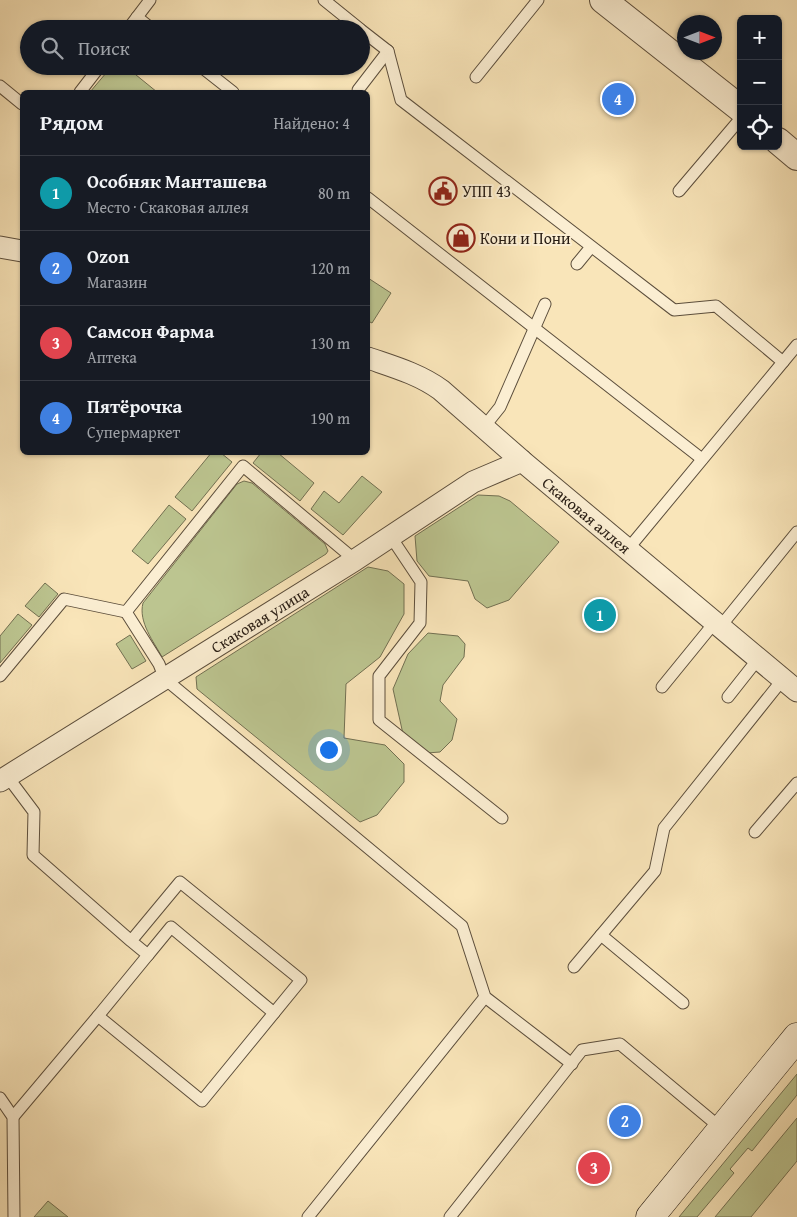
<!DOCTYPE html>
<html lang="ru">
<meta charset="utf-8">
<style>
body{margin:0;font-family:"Gentium Book Plus",serif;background:#242831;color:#f1f3f6}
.controls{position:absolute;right:15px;top:15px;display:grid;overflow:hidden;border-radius:8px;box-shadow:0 1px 4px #0004}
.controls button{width:45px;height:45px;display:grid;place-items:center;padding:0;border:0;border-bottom:1px solid #363941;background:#171b24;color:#f1f3f6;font:25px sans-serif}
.compass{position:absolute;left:677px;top:15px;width:45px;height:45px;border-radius:50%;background:#171b24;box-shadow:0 1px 4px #0004;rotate:90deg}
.you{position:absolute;left:328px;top:749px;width:18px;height:18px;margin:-12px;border:4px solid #fff;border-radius:50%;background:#1a73e8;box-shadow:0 0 0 8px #1a73e833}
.badge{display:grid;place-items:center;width:32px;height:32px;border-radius:50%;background:#c59692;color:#fff;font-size:16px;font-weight:700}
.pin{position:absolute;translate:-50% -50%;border:2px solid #fff;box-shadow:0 1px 5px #0006}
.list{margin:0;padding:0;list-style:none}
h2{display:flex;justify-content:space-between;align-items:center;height:65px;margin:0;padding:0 20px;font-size:21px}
h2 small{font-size:16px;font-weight:400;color:#9ea1a6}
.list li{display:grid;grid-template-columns:32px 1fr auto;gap:15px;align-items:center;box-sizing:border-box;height:75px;padding:0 20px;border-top:1px solid #363941}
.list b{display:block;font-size:19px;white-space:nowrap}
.list p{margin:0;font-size:16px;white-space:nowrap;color:#9ea1a6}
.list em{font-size:16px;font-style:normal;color:#9ea1a6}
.icon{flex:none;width:28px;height:28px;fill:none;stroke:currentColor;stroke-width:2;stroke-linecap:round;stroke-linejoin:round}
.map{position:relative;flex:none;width:797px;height:1217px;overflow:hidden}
.search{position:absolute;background:#171b24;box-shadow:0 1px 4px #0004;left:20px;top:20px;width:350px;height:55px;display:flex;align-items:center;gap:12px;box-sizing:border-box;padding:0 18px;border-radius:28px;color:#9ea1a6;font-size:19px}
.panel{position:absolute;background:#171b24;box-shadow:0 1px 4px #0004;left:20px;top:90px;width:350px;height:365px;border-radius:8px}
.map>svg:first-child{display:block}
.green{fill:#bcc590;stroke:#727052}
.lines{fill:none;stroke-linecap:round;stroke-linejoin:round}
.service-casing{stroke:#5c4e3c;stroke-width:13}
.minor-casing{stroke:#5c4e3c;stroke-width:23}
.tertiary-casing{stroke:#5c4e3c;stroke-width:28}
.secondary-casing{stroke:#271c13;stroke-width:29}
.service{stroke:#fbeed2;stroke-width:11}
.minor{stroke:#fbeed2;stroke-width:21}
.tertiary{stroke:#fbeed2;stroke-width:26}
.secondary{stroke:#fbeed2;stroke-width:28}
.labels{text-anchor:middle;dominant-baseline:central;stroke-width:4;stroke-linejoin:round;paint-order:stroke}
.poi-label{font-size:16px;fill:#271c13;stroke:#fbeed2;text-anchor:start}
.street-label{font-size:16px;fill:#271c13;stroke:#fbeed2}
</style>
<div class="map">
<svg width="797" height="1217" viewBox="0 0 797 1217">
<rect width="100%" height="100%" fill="#f9e5b9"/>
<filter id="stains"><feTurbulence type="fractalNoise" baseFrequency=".004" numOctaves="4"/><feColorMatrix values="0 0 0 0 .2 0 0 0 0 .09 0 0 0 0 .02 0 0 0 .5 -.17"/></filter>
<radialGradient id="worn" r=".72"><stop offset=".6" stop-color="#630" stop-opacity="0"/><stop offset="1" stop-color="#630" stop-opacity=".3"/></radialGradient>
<g class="green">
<polygon points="112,66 125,66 157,92 90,92"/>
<polygon points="368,278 391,293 372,323 368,321"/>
<polygon points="212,452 221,453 232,462 192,511 175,497"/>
<polygon points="261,453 278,453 314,483 300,501 253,463"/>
<polygon points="362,476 382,492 343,535 311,509 324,491 339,503"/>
<path d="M244,481L252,483L325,544L328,551L326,554L162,657C154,642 138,622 143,603L237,484Z"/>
<polygon points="478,495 499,496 510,501 559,542 509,600 487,608 475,599 468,581 429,576 417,561 415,536"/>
<polygon points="169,505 186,519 148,564 132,551"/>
<polygon points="368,567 388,571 404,584 404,614 380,657 346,684 344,738 385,745 404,764 404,782 377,815 360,822 197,689 196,677"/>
<polygon points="45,583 58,594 39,617 25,606"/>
<polygon points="18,614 32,625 0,663 0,636"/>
<polygon points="428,633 458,636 465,644 464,657 443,685 440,701 457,719 452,740 440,752 427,753 403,734 393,689 408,654"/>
<polygon points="130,635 146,661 132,669 116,644"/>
<polygon points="797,1074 797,1095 752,1151 748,1148 730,1169 734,1173 697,1217 679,1217"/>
<polygon points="797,1118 797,1161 751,1217 715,1217"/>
<polygon points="48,1201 68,1217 34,1217"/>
</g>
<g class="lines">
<g class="service-casing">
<g id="service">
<polyline points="324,0 360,29"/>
<polyline points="137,17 152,29"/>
<polyline points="128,29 150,0"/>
<polyline points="361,30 388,51 401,100 674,310 716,306 783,362 628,549"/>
<polyline points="200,66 233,92"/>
<polyline points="476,77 538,0"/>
<polyline points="0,86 22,104"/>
<polyline points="358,90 388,51"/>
<polyline points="80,92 100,66"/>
<polyline points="679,191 741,118"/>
<polyline points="368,198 702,459"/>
<polyline points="577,264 591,247"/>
<polyline points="783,362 797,345"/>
<polyline points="484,427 500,407 545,304"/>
<polyline points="391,537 421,582 420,623 379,676 379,720 502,818"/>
<polyline points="126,612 159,664 165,679 462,926 485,997 572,1064"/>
<polyline points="720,627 797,532"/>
<polyline points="0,676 64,599 126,612 243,466 355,560"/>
<polyline points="662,687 715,622"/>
<polyline points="728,697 758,659"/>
<polyline points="7,776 34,812 33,855 131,941 180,882 301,980 202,1101 98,1016 148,955 131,941"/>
<polyline points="755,832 797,783"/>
<polyline points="601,935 683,1003"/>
<polyline points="148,955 171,927 274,1013"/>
<polyline points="574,967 655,871 664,828 783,679"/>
<polyline points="0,1098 13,1117 14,1217"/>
<polyline points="13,1117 98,1016"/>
<polyline points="308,1217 485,997"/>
<polyline points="450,1217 582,1050 620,1044 722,1129"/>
</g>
</g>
<g class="minor-casing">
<g id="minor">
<polyline points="0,247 22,251"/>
<path id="s1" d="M368,358C394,367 419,374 441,390L522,461L797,691"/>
<path id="s2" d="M0,781L355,560L473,482L522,461"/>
</g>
</g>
<g class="tertiary-casing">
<g id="tertiary">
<polyline points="603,0 741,109"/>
<polyline points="778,141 797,157"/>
</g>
</g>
<g class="secondary-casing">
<polyline id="secondary" points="650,1217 797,1037"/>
</g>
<use href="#service" class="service"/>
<use href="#minor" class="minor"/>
<use href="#tertiary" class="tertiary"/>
<use href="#secondary" class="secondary"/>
</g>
<defs>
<g id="civic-ring" transform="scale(1.4375)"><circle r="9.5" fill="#fbeed2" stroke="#8f2418" stroke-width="1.5"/><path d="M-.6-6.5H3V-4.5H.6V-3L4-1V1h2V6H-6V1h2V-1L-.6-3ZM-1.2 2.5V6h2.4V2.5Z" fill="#8f2418"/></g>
<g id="shop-ring" transform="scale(1.4375)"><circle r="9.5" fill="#fbeed2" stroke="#8f2418" stroke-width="1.5"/><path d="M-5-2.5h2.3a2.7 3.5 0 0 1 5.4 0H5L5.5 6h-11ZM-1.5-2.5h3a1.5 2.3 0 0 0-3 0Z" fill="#8f2418"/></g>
</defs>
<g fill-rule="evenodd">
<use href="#civic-ring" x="443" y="191"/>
<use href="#shop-ring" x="461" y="238"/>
</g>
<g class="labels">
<g class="poi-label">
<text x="462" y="191">УПП 43</text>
<text x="480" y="238">Кони и Пони</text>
</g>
<g class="street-label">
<text stroke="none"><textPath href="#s1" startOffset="272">Скаковая аллея</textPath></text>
<text stroke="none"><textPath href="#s2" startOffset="306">Скаковая улица</textPath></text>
</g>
</g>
<rect width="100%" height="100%" filter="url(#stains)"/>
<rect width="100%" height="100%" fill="url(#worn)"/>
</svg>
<div class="controls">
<button>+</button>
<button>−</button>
<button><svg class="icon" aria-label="locate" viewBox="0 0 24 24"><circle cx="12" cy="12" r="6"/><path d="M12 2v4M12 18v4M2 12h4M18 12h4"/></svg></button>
</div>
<svg class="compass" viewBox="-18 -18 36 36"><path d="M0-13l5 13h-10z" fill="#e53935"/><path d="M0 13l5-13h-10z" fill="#9ea1a6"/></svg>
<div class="you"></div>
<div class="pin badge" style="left:600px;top:615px;background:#0f9aa8">1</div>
<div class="pin badge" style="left:625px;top:1121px;background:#3f7fe0">2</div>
<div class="pin badge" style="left:594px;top:1168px;background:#e0444e">3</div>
<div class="pin badge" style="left:618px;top:99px;background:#3f7fe0">4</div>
<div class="search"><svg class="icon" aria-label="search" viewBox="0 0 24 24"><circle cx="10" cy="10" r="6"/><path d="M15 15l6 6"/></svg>Поиск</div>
<section class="panel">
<h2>Рядом<small>Найдено: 4</small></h2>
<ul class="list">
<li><span class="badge" style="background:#0f9aa8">1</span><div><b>Особняк Манташева</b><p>Место · Скаковая аллея</p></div><em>80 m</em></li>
<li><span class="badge" style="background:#3f7fe0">2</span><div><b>Ozon</b><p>Магазин</p></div><em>120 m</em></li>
<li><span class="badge" style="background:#e0444e">3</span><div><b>Самсон Фарма</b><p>Аптека</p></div><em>130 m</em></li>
<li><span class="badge" style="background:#3f7fe0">4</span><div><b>Пятёрочка</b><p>Супермаркет</p></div><em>190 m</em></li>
</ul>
</section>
</div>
